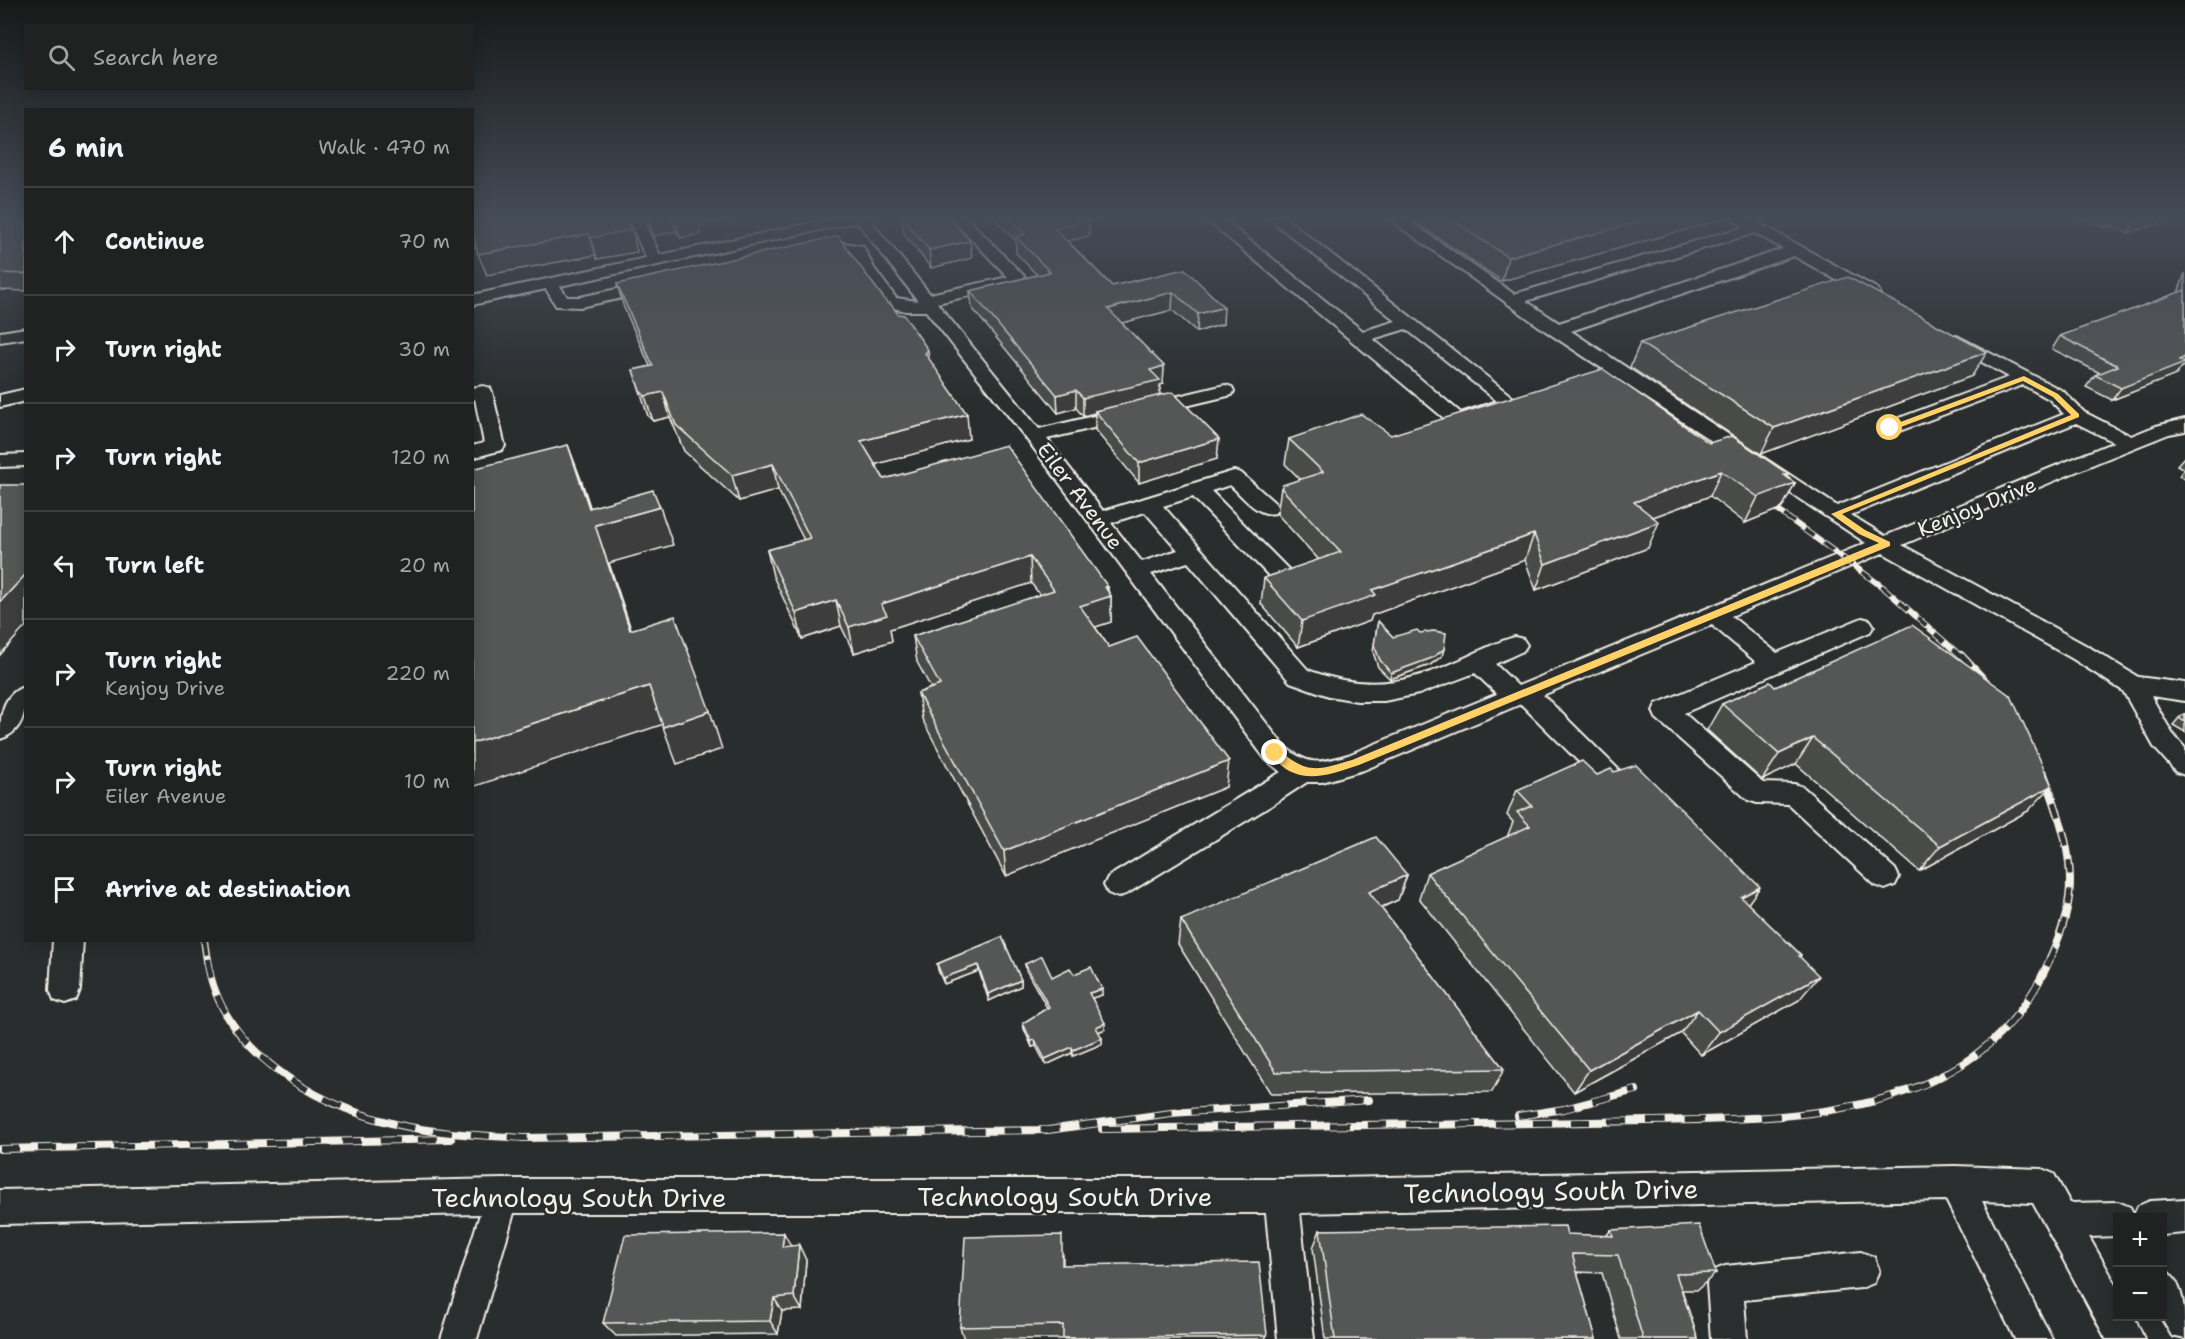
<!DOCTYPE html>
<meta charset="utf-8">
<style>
body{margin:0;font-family:"Shantell Sans",sans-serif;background:#2d2f2f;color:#f1f3f6}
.controls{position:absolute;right:18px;bottom:18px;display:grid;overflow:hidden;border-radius:0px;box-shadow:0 3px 15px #0003}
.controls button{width:54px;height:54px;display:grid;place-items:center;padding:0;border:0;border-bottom:2px solid #3d3f40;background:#202222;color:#f1f3f6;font:30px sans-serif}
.stop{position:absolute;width:18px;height:18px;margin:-14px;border:4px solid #ffd166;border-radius:50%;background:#fff}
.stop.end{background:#ffd166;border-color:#fff;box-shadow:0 2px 6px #0008}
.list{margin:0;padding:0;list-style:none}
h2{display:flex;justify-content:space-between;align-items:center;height:78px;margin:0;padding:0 24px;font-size:26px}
h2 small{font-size:20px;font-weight:400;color:#a2a4a5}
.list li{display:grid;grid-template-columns:39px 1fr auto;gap:18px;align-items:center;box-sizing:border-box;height:108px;padding:0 24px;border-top:2px solid #3d3f40}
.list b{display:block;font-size:22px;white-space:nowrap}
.list p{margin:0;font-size:20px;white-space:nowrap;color:#a2a4a5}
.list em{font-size:20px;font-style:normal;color:#a2a4a5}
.icon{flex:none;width:33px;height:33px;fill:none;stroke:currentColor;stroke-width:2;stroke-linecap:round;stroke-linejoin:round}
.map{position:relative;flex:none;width:2185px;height:1339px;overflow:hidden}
.search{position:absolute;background:#202222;box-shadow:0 3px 15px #0003;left:24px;top:24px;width:450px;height:66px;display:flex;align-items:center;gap:15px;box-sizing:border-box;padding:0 21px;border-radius:0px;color:#a2a4a5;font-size:22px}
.panel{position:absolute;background:#202222;box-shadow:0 3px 15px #0003;left:24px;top:108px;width:450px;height:834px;border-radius:0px}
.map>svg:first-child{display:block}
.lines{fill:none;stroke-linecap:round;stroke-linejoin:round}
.minor-casing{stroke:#f4f1e8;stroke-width:4}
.minor{fill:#2a2d2e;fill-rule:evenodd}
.rail-far2-casing{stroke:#f4f1e8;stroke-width:6}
.rail-far1-casing{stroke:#f4f1e8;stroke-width:8}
.rail-casing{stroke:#f4f1e8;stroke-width:8}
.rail-far2{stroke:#2a2d2e;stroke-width:4;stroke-dasharray:12;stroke-linecap:butt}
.rail-far1{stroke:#2a2d2e;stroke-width:5;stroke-dasharray:15;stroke-linecap:butt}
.rail{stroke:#2a2d2e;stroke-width:6;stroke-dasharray:19;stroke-linecap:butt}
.wall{fill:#494b4a;stroke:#f4f1e8;stroke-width:1.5}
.shaded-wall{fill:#3c3d3c;stroke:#f4f1e8;stroke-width:1.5}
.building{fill:#555756;stroke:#f4f1e8;stroke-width:1.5}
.route{fill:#ffd166}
.labels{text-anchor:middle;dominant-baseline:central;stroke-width:5;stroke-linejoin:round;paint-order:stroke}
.street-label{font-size:21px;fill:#f4f1e8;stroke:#2a2d2e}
.near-street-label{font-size:26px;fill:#f4f1e8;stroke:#2a2d2e}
</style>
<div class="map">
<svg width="2185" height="1339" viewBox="0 0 2185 1339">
<rect width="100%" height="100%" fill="#2a2d2e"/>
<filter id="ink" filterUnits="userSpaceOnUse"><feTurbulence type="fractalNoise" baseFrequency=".0167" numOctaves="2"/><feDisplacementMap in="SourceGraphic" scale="12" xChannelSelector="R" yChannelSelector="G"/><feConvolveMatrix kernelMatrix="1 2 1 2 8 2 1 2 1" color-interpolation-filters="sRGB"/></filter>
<g filter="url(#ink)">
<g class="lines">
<g class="minor-casing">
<g id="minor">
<path d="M627,216H641L660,255L844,216H871L874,225L930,294L1008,277L949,216H965L1025,277L1020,285L937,303L1039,429L1225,385L1232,387L1234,391L1232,395L1047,439L1103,511L1227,473L1234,471L1241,473L1275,503L1278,508L1275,513C1257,517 1243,496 1230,485L1211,491L1288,569L1291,574L1288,579L1280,581L1272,579L1193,497L1163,506L1308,670C1364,691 1405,685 1460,660C1478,652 1496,642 1515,637L1523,639L1527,645L1523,651L1495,664L1518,686L1866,543L1550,334L1385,216H1402L1514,294L1744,227L1728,216H1746L1878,289L1880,293L1878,297H1866L1794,256L1571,331L1837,506L2064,414L2049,399L2023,385L1897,432H1883L1880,428L1883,424L2009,377L1951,345L1948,341L1951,337L1957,336L2063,391L2084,412L2131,436L2156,426L2185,419V431L2169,434L2099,462L1902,545L2089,647L2138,677L2185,683V701L2151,696L2172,733L2185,748V775L2176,772L2154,747L2123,691L2073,659L1883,553L1731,616L1777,653L1862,618L1870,620L1874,626L1870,632L1684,713L1763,783L1794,784L1803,787L1895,869L1899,877L1895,885L1885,889L1875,885L1788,804L1757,803L1748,800L1656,718L1653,711L1656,704L1756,662L1712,625L1543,695L1623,774L1627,781L1623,788L1614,791L1605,788L1521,704L1364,770L1322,782H1307L1272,805L1128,893L1118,897L1108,893L1104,885L1108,877L1281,772L1266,760L1032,446L926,311H906L884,306L858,268L851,253L838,252L816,257L808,252L810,249L838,242L863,246L874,268L896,298L918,301L857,222L560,286L567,297H580L650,282L658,287L656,291L580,307L556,306L546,289L472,305V295L646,258ZM1755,233L1783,249L1559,323L1526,301ZM2076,423L2114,442L1885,536L1851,515ZM1145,512L1178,550L1142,562L1111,523ZM1188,562L1290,682L1329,696L1357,701H1384L1419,694L1475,673L1497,694L1348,755C1319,764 1308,766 1284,746L1151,574Z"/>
<path d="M1202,216H1219L1363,331L1396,321L1266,216H1283L1520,403L1518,407L1465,424H1451ZM1406,329L1497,401L1461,413L1373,339Z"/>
<polygon points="26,328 26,338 0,342 0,332"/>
<polygon points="483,386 490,388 492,392 505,446 502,450 472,458 472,446 484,443 475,399 472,400 472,388"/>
<polygon points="26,389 26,401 0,407 0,395"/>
<polygon points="26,454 26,466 0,467 0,455"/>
<path d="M26,686C26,708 25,732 0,739C0,718 1,694 26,686Z"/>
<polygon points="53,940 83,940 80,990 76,1000 65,1004 54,1000 50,990"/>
<polygon points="1955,1166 2042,1169 2054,1174 2070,1203 2118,1202 2130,1207 2134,1215 2138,1206 2150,1201 2185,1199 2185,1233 2162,1235 2162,1218 2118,1218 2118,1236 2089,1237 2118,1288 2118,1316 2134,1316 2144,1339 2106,1339 2033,1203 1982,1201 2052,1339 2015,1339 1946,1200 1300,1213 1314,1339 1278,1339 1266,1213 514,1213 477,1339 441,1339 480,1214 0,1224 0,1190 502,1179 1281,1179"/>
<polygon points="1861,1252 1874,1257 1879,1270 1874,1283 1861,1288 1744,1300 1747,1339 1711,1339 1707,1284 1712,1271 1725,1266"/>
<path d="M2162,1268C2185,1281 2185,1311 2185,1339L2172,1336L2160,1316H2162Z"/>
</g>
</g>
<use href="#minor" class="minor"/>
<g class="rail-far2-casing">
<polyline id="rail-far2" points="1765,501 1884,588 1962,657"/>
</g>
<g class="rail-far1-casing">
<g id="rail-far1">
<polyline points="1961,655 1991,687"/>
<path d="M2044,774C2059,814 2076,861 2068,904C2065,924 2057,943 2049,961"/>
<polyline points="204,940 207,961"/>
</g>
</g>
<g class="rail-casing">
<g id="rail">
<path d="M207,959C220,1051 313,1104 395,1124C437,1134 480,1135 523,1138L1048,1130L1171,1113L1369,1100"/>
<polyline points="1518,1116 1564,1109 1636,1090"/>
<path d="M1419,1125C1495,1124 1571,1122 1647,1121C1796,1118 1980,1122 2050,959"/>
<polyline points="1102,1129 1426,1124"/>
<polyline points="0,1149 451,1139"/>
</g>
</g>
<use href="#rail-far2" class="rail-far2"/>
<use href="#rail-far1" class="rail-far1"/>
<use href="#rail" class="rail"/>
</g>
<g class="wall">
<polygon points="0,216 26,216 26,291 0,290"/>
<polygon points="472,216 635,239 634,240 637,252 597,259 596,255 487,275 477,248 472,247"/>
<polygon points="643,216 745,216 704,224 704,225 699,227 700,234 680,238 676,231 653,236"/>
<polygon points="992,216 1111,216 1089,221 1089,236 1068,241 1112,286 1185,269 1223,324 1197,332 1172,310 1121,323 1164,366 1163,384 1160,385 1160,396 1217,459 1139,483 1095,430 1095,413 1083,416 1076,408 1058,413 972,308 970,291 1037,275 1016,253 1016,241"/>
<polygon points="1406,216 1729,216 1727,218 1502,281"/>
<polygon points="2076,216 2166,216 2162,222 2128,233 2112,226 2106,227"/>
<polygon points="902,217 970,241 972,258 931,268 904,234"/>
<polygon points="2185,273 2185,366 2182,367 2176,375 2112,400 2086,387 2095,375 2100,373 2052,349 2060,336 2178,293"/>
<polygon points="617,284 888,304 928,350 929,359 969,439 875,464 884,479 1108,587 1108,591 1111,596 1111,622 1095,627 1109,647 1226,787 1006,876 922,719 918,693 931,688 917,662 913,636 1040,595 1031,583 890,629 892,641 854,653 841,626 802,639 773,576 767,550 804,540 778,490 739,501 684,451 670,417 653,421 648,416 633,370 650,366 624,308"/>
<polygon points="1640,343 1972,376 1761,454 1630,367"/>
<polygon points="1391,435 1709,443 1786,476 1795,483 1782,508 1745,523 1710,496 1653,517 1648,548 1536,590 1525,560 1372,615 1370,621 1298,647 1261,604 1264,578 1319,560 1277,514 1281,488 1300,479 1285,464 1289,439"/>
<polygon points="2185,456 2185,479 2179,476 2184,469 2177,465"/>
<polygon points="1378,621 1393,637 1442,656 1430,665 1390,679 1378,667 1373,652"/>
<polygon points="1775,687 2028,811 1919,871 1796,764 1762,780 1707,730 1722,704"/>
<polygon points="2185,714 2185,732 2173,725 2179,718"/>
<polygon points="1597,775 1748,904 1801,955 1800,957 1799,1000 1701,1055 1681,1033 1574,1092 1419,898 1427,873 1507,837 1513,822 1507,815 1517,790"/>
<polygon points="1407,875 1398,900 1381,908 1504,1069 1492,1092 1271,1094 1178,944 1181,920"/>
<polygon points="1002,937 1021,980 1021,986 989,1001 979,971 944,984 938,970 937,964"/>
<polygon points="1025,964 1052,977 1074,974 1102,995 1092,998 1105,1029 1098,1032 1102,1038 1102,1044 1073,1056 1072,1053 1046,1065 1036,1046 1032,1047 1024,1029 1023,1023 1047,1008 1026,970"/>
<polygon points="1320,1230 1606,1236 1611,1230 1716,1273 1697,1290 1682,1290 1698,1339 1621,1339 1602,1273 1577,1272 1596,1339 1325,1339 1313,1248"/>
<polygon points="791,1246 806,1260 802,1310 782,1311 778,1334 616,1336 603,1323"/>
<polygon points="1063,1255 1063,1265 1267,1335 1265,1339 964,1339 960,1327"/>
</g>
<g class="shaded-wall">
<polygon points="648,216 672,216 676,231 653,236"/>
<polygon points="684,216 745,216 704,224 704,225 699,227 700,234 680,238 675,217"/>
<polygon points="1077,216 1111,216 1089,221 1089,236 1055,244 1054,228"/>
<polygon points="1661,216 1729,216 1727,218 1502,281 1508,257"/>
<polygon points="2113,216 2118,216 2112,226 2106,227"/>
<polygon points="2143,216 2166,216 2162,222 2128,233 2138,217"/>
<polygon points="629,218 635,239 634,240 637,252 597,259 591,238 626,219"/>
<polygon points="589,234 596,255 487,275 478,254"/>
<polygon points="970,241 972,258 931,268 929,250"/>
<polygon points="1173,292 1172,310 1107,327 1108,309"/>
<polygon points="1224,307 1223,324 1197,332 1198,314"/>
<polygon points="1987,352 1972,376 1761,454 1774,428"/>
<polygon points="2185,357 2185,366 2182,367 2176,375 2112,400 2121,388"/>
<polygon points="1164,366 1163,384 1160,385 1159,398 1095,411 1095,413 1083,416 1083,398 1150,370"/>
<polygon points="1076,390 1076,408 1058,413 1057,395"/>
<polygon points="663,392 670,417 653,421 645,396"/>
<polygon points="967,414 969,439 866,467 861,441"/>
<polygon points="1219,439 1217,459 1139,483 1139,463"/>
<polygon points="568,445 582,482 596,525 660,507 673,545 609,563 644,668 630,630"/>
<polygon points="773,464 778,490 739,501 732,475"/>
<polygon points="1721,471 1710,496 1623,528 1634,502"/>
<polygon points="1788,474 1780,488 1795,483 1782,508 1745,523 1758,497 1784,475"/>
<polygon points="1659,522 1648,548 1536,590 1545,564"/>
<polygon points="1534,534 1525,560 1372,615 1370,621 1298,647 1302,621 1372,590"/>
<polygon points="1030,557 1031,583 890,629 892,641 854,653 849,627 881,604"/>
<polygon points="26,574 26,626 0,655 0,602"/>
<polygon points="1105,587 1108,587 1108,597 1111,596 1111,622 1080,632 1080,606"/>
<polygon points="836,600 841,626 802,639 796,613"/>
<polygon points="1444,649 1442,656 1430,665 1390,679 1391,673"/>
<polygon points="649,686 664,724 472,787 472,743"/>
<polygon points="710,711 722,749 677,764 663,727"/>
<polygon points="1813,738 1796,764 1762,780 1779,754"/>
<polygon points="1229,761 1226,787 1006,876 1004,851"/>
<polygon points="2052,786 2028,811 1919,871 1940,846"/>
<polygon points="1407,875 1398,900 1361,916 1369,892"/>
<polygon points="1760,887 1742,912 1741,897"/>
<polygon points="978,965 979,971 944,984 943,978"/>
<polygon points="1819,976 1799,1000 1701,1055 1719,1032"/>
<polygon points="1021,980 1021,986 989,1001 988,994"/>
<polygon points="1102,989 1102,995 1089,999 1089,993"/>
<polygon points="1698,1010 1681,1033 1574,1092 1589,1070"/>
<polygon points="1105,1023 1105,1029 1096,1033 1096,1027"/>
<polygon points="1102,1038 1102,1044 1073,1056 1073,1050"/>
<polygon points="1035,1040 1036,1046 1032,1047 1031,1041"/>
<polygon points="1072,1047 1072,1053 1046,1065 1045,1059"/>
<polygon points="784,1233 792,1248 782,1247"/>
<polygon points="799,1245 806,1260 802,1310 794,1296"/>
<polygon points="774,1298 782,1311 778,1334 770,1321"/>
</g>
<g class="building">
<polygon points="0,216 26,216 26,274 0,273"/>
<polygon points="472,216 628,216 629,218 626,219 631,230 591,238 589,234 478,254 472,229"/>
<polygon points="907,216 948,216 970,241 929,250 902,217"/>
<polygon points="1007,216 1085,216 1089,220 1054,228 1112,286 1185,269 1224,307 1198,314 1173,292 1108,309 1164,366 1150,370 1160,380 1083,398 1076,390 1057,395 970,291 1050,272 1016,237 1025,234"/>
<polygon points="1445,216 1661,216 1508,257"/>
<polygon points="838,236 888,304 890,303 898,314 904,315 928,350 925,353 967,414 861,441 884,479 1006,445 1108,587 1105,587 1111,596 1080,606 1109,647 1137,637 1229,761 1004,851 918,693 940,685 913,636 1054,590 1030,557 881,604 887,615 849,627 836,600 796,613 767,550 810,538 773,464 732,475 676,425 663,392 645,396 640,391 633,370 653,366 617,284"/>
<polygon points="1848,277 1987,352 1774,428 1640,343"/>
<polygon points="2185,290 2185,357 2179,360 2185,363 2121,388 2095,375 2118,366 2060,336"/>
<polygon points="1603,369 1709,443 1732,436 1788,474 1784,475 1795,483 1758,497 1721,471 1634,502 1659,522 1545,564 1534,534 1372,590 1376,595 1302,621 1264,578 1341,552 1281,488 1283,485 1323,472 1289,439 1361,414 1391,435"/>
<polygon points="1173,392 1219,439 1139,463 1095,411"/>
<polygon points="568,445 589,508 653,490 660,507 595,525 630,630 675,616 710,711 663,727 649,686 472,743 472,469"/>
<polygon points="0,485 26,485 26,574 0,602"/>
<polygon points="1378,621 1393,637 1417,630 1420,633 1433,631 1446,633 1444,649 1432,658 1391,673 1380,660 1374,645"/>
<polygon points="1912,625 2011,696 2052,786 1940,846 1813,738 1779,754 1722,704 1770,682 1775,687"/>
<polygon points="2185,714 2185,722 2179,718"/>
<polygon points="1582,761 1597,775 1611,769 1614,772 1636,765 1760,887 1741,897 1801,955 1799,956 1819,976 1719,1032 1698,1010 1589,1070 1427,873 1530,826 1517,812 1532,806 1517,790"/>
<polygon points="1376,837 1407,875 1369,892 1504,1069 1276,1072 1181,920"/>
<polygon points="1002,937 1021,980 988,994 978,965 943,978 937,964"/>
<polygon points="1042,956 1052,977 1070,968 1074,974 1091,967 1102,989 1089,993 1105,1023 1096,1027 1102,1038 1073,1050 1072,1047 1045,1059 1035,1040 1031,1041 1023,1023 1049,1007 1025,964"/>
<polygon points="1699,1225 1716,1273 1676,1274 1698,1339 1643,1339 1618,1255 1572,1254 1596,1339 1335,1339 1320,1230 1565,1226 1567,1234 1613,1236 1611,1230"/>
<polygon points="784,1233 782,1247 799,1245 794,1296 774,1298 770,1321 603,1323 625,1235"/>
<polygon points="1062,1235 1062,1265 1259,1262 1267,1335 1063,1338 1063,1325 960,1327 965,1237"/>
</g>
</g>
<linearGradient id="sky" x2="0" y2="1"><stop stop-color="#171919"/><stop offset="0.54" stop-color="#444c57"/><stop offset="1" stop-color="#444c57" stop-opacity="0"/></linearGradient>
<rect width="2185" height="403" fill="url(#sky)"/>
<path class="route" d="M2024,376L2058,394L2079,414V417L1842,514L1865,530L1890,542V546L1359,765C1326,776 1295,788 1270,753L1272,750H1279C1308,775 1318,770 1352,760L1879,543L1859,534L1831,514L2071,415L2053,397L2023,381L1893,430H1887V427Z"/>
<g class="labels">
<g class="street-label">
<text transform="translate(1080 496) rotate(53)">Eiler Avenue</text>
<text transform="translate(1977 507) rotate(-22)">Kenjoy Drive</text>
</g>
<g class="near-street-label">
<text transform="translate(1551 1191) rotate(-1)">Technology South Drive</text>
<text x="1065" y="1196">Technology South Drive</text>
<text x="579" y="1197">Technology South Drive</text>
</g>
</g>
</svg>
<div class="controls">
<button>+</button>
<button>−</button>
</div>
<div class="stop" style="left:1890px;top:428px"></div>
<div class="stop end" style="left:1275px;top:753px"></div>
<div class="search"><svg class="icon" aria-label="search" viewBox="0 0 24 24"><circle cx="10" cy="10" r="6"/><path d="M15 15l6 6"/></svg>Search here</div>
<section class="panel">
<h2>6 min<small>Walk · 470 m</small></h2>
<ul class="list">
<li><svg class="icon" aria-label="ahead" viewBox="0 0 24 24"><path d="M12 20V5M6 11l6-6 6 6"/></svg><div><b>Continue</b></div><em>70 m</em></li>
<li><svg class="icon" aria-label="right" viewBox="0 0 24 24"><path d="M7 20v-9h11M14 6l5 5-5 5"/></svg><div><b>Turn right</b></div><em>30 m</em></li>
<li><svg class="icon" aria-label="right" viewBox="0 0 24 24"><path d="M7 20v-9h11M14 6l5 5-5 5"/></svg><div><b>Turn right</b></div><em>120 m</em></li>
<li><svg class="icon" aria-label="left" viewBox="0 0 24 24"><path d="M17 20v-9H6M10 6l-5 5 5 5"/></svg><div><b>Turn left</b></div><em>20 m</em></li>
<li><svg class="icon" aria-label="right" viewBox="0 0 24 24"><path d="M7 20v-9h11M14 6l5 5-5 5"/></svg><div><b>Turn right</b><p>Kenjoy Drive</p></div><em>220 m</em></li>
<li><svg class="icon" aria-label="right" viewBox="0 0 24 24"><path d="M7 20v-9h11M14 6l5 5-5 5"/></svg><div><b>Turn right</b><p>Eiler Avenue</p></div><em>10 m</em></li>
<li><svg class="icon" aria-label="arrive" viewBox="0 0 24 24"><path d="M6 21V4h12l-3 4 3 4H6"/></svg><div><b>Arrive at destination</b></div></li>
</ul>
</section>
</div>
